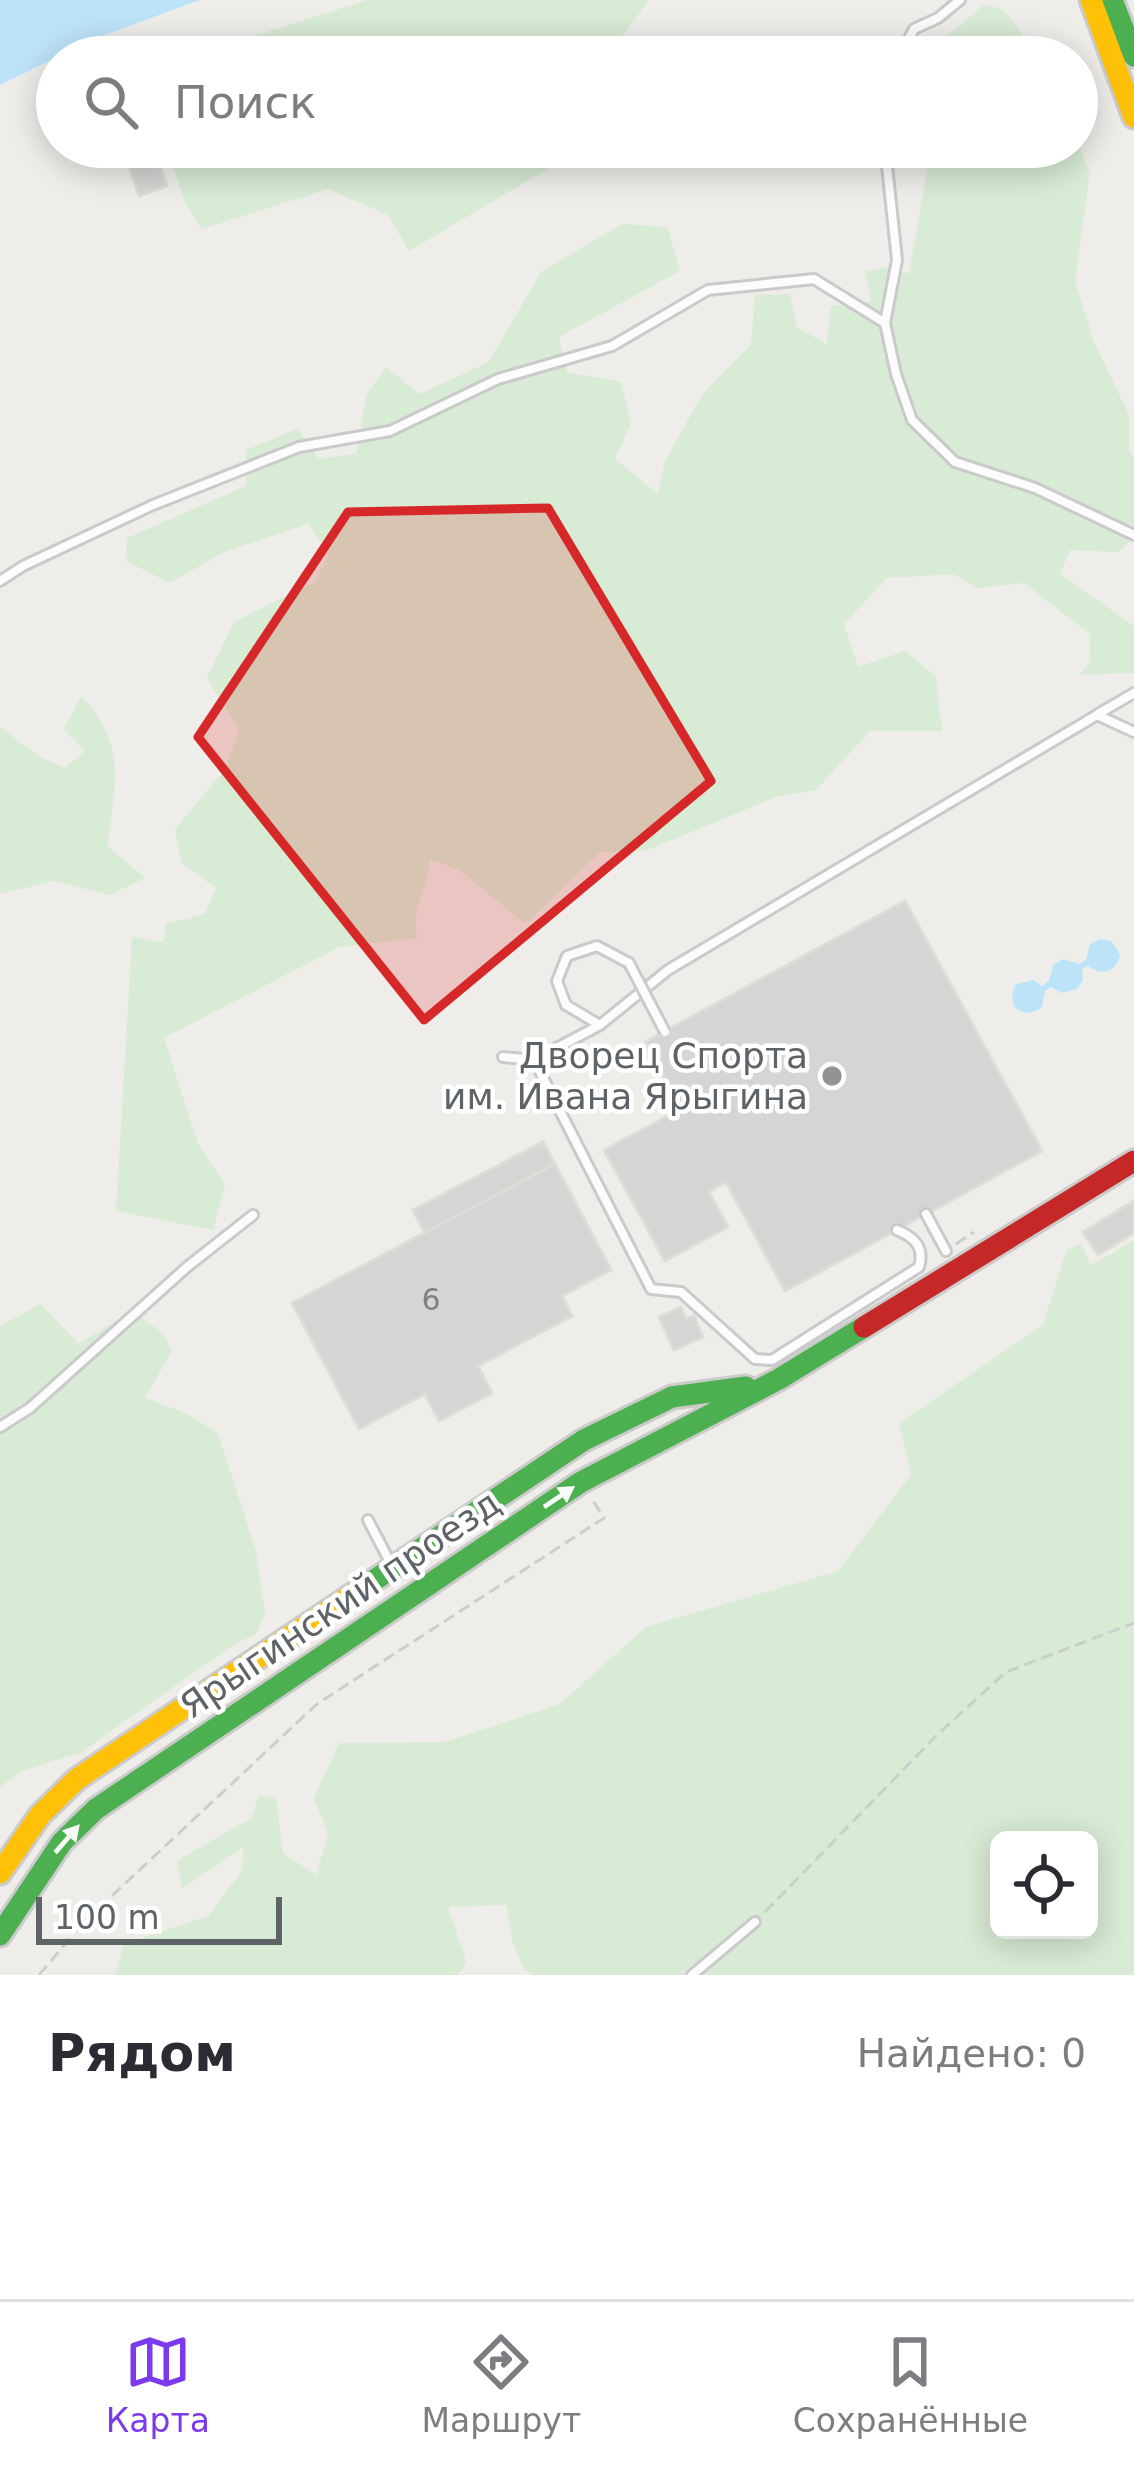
<!DOCTYPE html>
<html lang="ru">
<meta charset="utf-8">
<style>
body{margin:0;font-family:"DejaVu Sans",sans-serif;background:#f2f2f3;color:#2b2b33}
.controls{position:absolute;right:36px;bottom:36px;display:grid;overflow:hidden;border-radius:18px;box-shadow:0 6px 30px #0003}
.controls button{width:108px;height:108px;display:grid;place-items:center;padding:0;border:0;border-bottom:3px solid #e1e1e2;background:#fff;color:#2b2b33;font:60px sans-serif}
.scale{position:absolute;left:36px;bottom:30px;width:246px;box-sizing:border-box;padding-left:12px;border:6px solid #5e6367;border-top:0;font-size:33px;line-height:42px;white-space:nowrap;color:#5e6367;-webkit-text-stroke:9px #fff;paint-order:stroke}
.list{margin:0;padding:0;list-style:none}
h2{display:flex;justify-content:space-between;align-items:center;height:156px;margin:0;padding:0 48px;font-size:51px}
h2 small{font-size:39px;font-weight:400;color:#7c7c81}
.icon{flex:none;width:66px;height:66px;fill:none;stroke:currentColor;stroke-width:2;stroke-linecap:round;stroke-linejoin:round}
.map{position:relative;flex:none;width:1134px;height:1975px;overflow:hidden}
.search{position:absolute;background:#fff;box-shadow:0 6px 30px #0003;left:36px;right:36px;top:36px;height:132px;display:flex;align-items:center;gap:30px;box-sizing:border-box;padding:0 42px;border-radius:66px;color:#7c7c81;font-size:45px}
.sheet{height:324px;background:#fff}
nav{display:flex;justify-content:space-around;align-items:center;box-sizing:border-box;height:168px;border-top:3px solid #e1e1e2;background:#fff;font-size:33px;color:#7c7c81}
nav a{display:grid;justify-items:center;gap:6px}
nav .on{color:#7c3aed}
.map>svg:first-child{display:block}
.green{fill:#d8ebd4;fill-rule:evenodd}
.water{fill:#bde3f8}
.building{fill:#d6d5d3;stroke:#dedcd8;stroke-width:3}
.lines{fill:none;stroke-linecap:round;stroke-linejoin:round}
.lane-casing{stroke:#cacaca;stroke-width:14}
.fast-casing{stroke:#cbcbcb;stroke-width:27}
.slow-casing{stroke:#cbcbcb;stroke-width:27}
.jam-casing{stroke:#cbcbcb;stroke-width:27}
.path{stroke:#cacfcb;stroke-width:3;stroke-dasharray:12 6;stroke-linecap:butt}
.lane{stroke:#fdfcfc;stroke-width:8}
.fast{stroke:#4caf50;stroke-width:21}
.slow{stroke:#ffc107;stroke-width:21}
.jam{stroke:#c62828;stroke-width:21}
.lane-bridge-casing{stroke:#cacaca;stroke-width:14;stroke-linecap:butt}
.lane-bridge{stroke:#fdfcfc;stroke-width:8}
.oneway{fill:#f6fbf6}
.marked{fill:#d62828;fill-opacity:0.2;stroke:#d62828;stroke-width:9;stroke-linejoin:round}
.poi-dot{fill:#919394;stroke:#fff;stroke-width:4.5}
.labels{text-anchor:middle;dominant-baseline:central;stroke-width:9;stroke-linejoin:round;paint-order:stroke}
.number-label{font-size:30px;fill:#7d8183}
.poi-label{font-size:36px;fill:#5e6367;stroke:#fff;text-anchor:end}
.street-label{font-size:36px;fill:#5e6367;stroke:#fff}
</style>
<div class="map">
<svg width="1134" height="1975" viewBox="0 0 1134 1975">
<rect width="100%" height="100%" fill="#efede9"/>
<g class="green">
<polygon points="367,0 649,0 607,57 188,57"/>
<polygon points="984,5 1003,9 1039,57 930,57 936,45"/>
<path d="M1077,141L1090,172L1075,281L1094,342L1129,415V452L1134,456V538L1118,552L1070,550L1060,574L1134,626V673L1079,675L1090,662V634L1024,583L978,588L953,574L887,578L844,624L858,667L905,651L936,677L942,731H870L816,790L776,797L645,851L600,852L525,924L461,871L430,859C428,891 411,904 417,938L339,947L164,1038L198,1144L225,1185L213,1230L116,1211L132,937L164,942L165,924L205,914L216,888L181,863L175,829L225,770L239,730L207,678L234,622L315,582L330,553L308,524L224,552L170,583L126,561L127,538L246,486V450L297,429L319,459L357,453L366,395L386,367L419,394L489,362L541,272L622,224L667,227L680,271L559,337L567,372L621,382L631,423L615,459L658,494L665,461L702,395L751,344L755,295L790,294L797,327L826,344L831,306L871,301L865,271L888,267L909,274L928,165L917,147H1077Z"/>
<polygon points="167,147 585,147 409,251 388,215 328,189 202,229 185,203"/>
<path d="M81,696C127,743 116,785 107,846L145,878L109,895L54,881L0,894V727L40,757L65,768L85,751L64,729Z"/>
<path d="M1134,1240V1975H532C512,1958 510,1929 507,1905L448,1907L466,1961L458,1975H115L124,1944L208,1916L242,1871L243,1848L182,1888L177,1861L251,1818L259,1795L276,1798L283,1853L316,1875L328,1834L314,1798L339,1743L444,1742L560,1704L646,1627L838,1571L911,1475L899,1423L1043,1325L1066,1251L1081,1243L1091,1266ZM999,1840H1089V1930H999Z"/>
<polygon points="40,1304 79,1344 132,1311 164,1334 172,1351 145,1398 185,1413 218,1433 256,1551 265,1614 256,1634 233,1645 80,1753 22,1771 0,1787 0,1326"/>
</g>
<g class="water">
<polygon points="0,0 200,0 94,39 0,85"/>
<path d="M1100,939L1111,941L1120,954C1117,972 1101,977 1088,966L1082,969L1083,980L1077,989L1061,993L1051,987L1045,991L1042,1007C1023,1022 1004,1005 1016,984L1033,980L1042,986L1049,981L1053,965L1063,959L1079,964L1086,960L1090,944Z"/>
</g>
<g class="building">
<polygon points="157,157 167,186 139,196 129,166"/>
<polygon points="905,901 1042,1151 785,1291 726,1182 709,1192 728,1227 665,1261 604,1150 681,1109 645,1042"/>
<polygon points="543,1142 555,1164 425,1233 413,1210"/>
<polygon points="555,1164 611,1270 562,1296 572,1316 478,1366 492,1393 439,1421 425,1394 359,1429 292,1303"/>
<polygon points="1134,1201 1134,1233 1098,1255 1083,1232"/>
<polygon points="681,1307 686,1319 694,1316 703,1337 674,1350 659,1317"/>
</g>
<g class="lines">
<g class="lane-casing">
<g id="lane">
<polyline points="899,57 914,29 938,18 960,0"/>
<polyline points="885,147 897,260 885,323 896,374 912,420 955,462 1035,488 1134,535"/>
<polyline points="0,581 23,566 153,505 299,447 390,431 498,379 612,346 708,290 814,279 885,323"/>
<polyline points="1098,714 1134,693"/>
<polyline points="598,1024 566,1005 557,981 567,956 597,946 629,963"/>
<polyline points="503,1057 534,1060 600,1025 668,970 1097,715 1134,732"/>
<path d="M534,1060L651,1289L681,1292L755,1359L772,1360L919,1267C925,1247 914,1237 897,1230"/>
<polyline points="926,1214 946,1251"/>
<polyline points="0,1427 30,1408 187,1267 253,1215"/>
<polyline points="368,1520 392,1566"/>
<polyline points="692,1975 755,1922"/>
</g>
</g>
<g class="fast-casing">
<g id="fast">
<polyline points="1112,0 1134,56"/>
<polyline points="361,1589 584,1440 672,1397 746,1387"/>
<polyline points="0,1935 62,1842 96,1809 581,1482 779,1379 864,1327"/>
</g>
</g>
<g class="slow-casing">
<g id="slow">
<polyline points="1091,0 1134,117"/>
<polyline points="0,1873 40,1815 77,1779 361,1589"/>
</g>
</g>
<g class="jam-casing">
<polyline id="jam" points="864,1327 1134,1161"/>
</g>
<g class="path">
<polyline points="956,1244 974,1232"/>
<polyline points="765,1912 937,1735 1006,1672 1134,1623"/>
<polyline points="39,1975 84,1922 317,1704 604,1518 592,1499"/>
</g>
<use href="#lane" class="lane"/>
<use href="#fast" class="fast"/>
<use href="#slow" class="slow"/>
<use href="#jam" class="jam"/>
<g class="lane-bridge-casing">
<polyline id="lane-bridge" points="629,963 665,1032"/>
</g>
<use href="#lane-bridge" class="lane-bridge"/>
</g>
<defs><path id="oneway-solid" d="M-6-.8H1V-3.2L6.5 0L1 3.2V.8H-6Z" transform="scale(3)"/></defs>
<g class="oneway">
<use href="#oneway-solid" transform="translate(559 1497) rotate(-34)"/>
<use href="#oneway-solid" transform="translate(67 1839) rotate(-49)"/>
</g>
<path class="marked" d="M548,508L711,781L424,1020L198,737L348,512Z"/>
<circle class="poi-dot" cx="832" cy="1076" r="12"/>
<g class="labels">
<g class="number-label">
<text x="431" y="1299">6</text>
</g>
<g class="poi-label">
<text x="808" y="1055">Дворец Спорта<tspan x="808" dy="41">им. Ивана Ярыгина</tspan></text>
</g>
<g class="street-label">
<text transform="translate(340 1604) rotate(-34)">Ярыгинский проезд</text>
</g>
</g>
</svg>
<div class="controls">
<button><svg class="icon" aria-label="locate" viewBox="0 0 24 24"><circle cx="12" cy="12" r="6"/><path d="M12 2v4M12 18v4M2 12h4M18 12h4"/></svg></button>
</div>
<div class="scale">100 m</div>
<div class="search"><svg class="icon" aria-label="search" viewBox="0 0 24 24"><circle cx="10" cy="10" r="6"/><path d="M15 15l6 6"/></svg>Поиск</div>
</div>
<section class="sheet">
<h2>Рядом<small>Найдено: 0</small></h2>
<ul class="list">
</ul>
</section>
<nav>
<a class="on"><svg class="icon" aria-label="map" viewBox="0 0 24 24"><path d="M3 6l6-2 6 2 6-2v14l-6 2-6-2-6 2zM9 4v14M15 6v14"/></svg>Карта</a>
<a><svg class="icon" aria-label="directions" viewBox="0 0 24 24"><path d="M12 3l9 9-9 9-9-9zM9 14v-3h6M13 9l2 2-2 2"/></svg>Маршрут</a>
<a><svg class="icon" aria-label="saved" viewBox="0 0 24 24"><path d="M7 4h10v16l-5-4-5 4z"/></svg>Сохранённые</a>
</nav>
